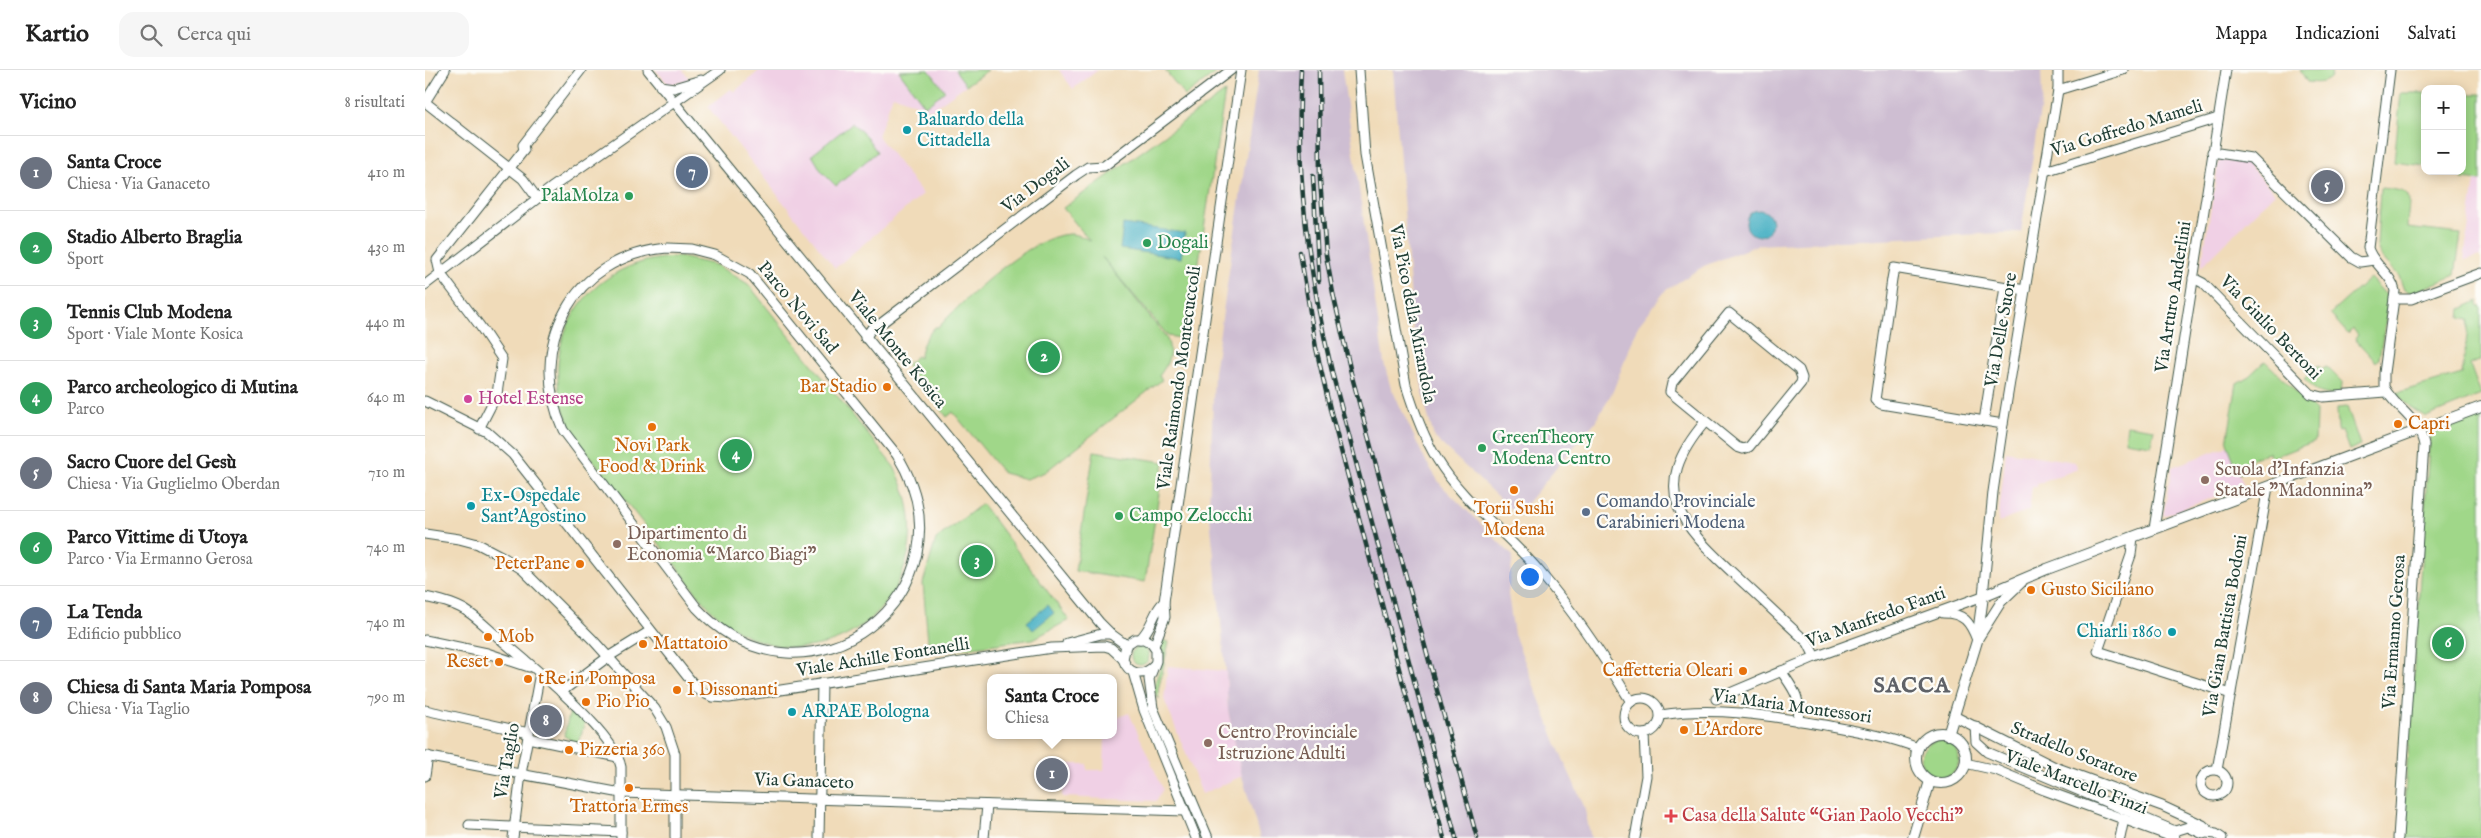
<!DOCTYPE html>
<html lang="it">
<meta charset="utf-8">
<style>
body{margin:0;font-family:"IM FELL English",serif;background:#f6f6f6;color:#222}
.controls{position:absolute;right:15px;top:15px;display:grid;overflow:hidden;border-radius:10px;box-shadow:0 2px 12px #0003}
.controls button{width:45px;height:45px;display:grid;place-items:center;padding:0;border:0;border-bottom:1px solid #e0e0e0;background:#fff;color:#222;font:25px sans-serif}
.you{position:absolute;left:1104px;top:506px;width:18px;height:18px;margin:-12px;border:4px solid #fff;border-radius:50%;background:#1a73e8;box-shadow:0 0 0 8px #1a73e833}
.badge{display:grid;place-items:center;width:32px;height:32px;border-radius:50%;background:#c8321e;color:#fff;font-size:16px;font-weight:700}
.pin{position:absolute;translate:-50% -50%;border:2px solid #fff;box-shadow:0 1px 5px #0006}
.popup{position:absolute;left:562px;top:604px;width:130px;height:65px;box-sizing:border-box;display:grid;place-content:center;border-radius:10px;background:#fff;filter:drop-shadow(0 1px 4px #0005);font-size:16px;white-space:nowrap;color:#767676}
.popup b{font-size:19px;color:#222}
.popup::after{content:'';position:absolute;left:50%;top:100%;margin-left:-10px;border:10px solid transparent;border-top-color:#fff}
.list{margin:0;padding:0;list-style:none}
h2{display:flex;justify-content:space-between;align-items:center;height:65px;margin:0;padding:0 20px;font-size:21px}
h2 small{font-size:16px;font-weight:400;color:#767676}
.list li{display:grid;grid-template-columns:32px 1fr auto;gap:15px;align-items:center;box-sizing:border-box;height:75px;padding:0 20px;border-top:1px solid #e0e0e0}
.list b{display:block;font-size:19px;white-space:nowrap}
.list p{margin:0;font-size:16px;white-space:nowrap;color:#767676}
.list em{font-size:16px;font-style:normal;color:#767676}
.icon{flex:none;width:28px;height:28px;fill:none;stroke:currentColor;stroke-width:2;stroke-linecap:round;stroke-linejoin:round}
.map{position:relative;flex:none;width:2056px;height:768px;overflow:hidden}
header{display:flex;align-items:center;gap:30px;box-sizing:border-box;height:70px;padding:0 25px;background:#fff;border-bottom:1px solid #e0e0e0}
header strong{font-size:24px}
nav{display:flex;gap:28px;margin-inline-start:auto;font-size:18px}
.search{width:350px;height:45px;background:#f6f6f6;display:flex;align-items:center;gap:12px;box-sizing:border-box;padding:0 18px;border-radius:15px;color:#767676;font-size:19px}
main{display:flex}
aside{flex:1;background:#fff}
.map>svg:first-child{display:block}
.built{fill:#f0d0e5}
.industrial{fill:#cebed2}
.green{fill:#a0d789;stroke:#608a5e}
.water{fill:#43aec2;stroke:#31767b}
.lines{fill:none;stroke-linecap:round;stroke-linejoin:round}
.minor-casing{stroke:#3e5548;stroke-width:11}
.major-casing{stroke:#3e5548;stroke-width:12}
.minor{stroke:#fff;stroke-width:9}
.major{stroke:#fff;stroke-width:10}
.rail-casing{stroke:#1f3d34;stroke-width:4.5}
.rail{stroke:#fdfcf7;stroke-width:2.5;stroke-dasharray:8;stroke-linecap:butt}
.culture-dot{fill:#0f9aa8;stroke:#fdfcf7;stroke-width:2}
.leisure-dot{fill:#2e9e5b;stroke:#fdfcf7;stroke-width:2}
.food-dot{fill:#e8710a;stroke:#fdfcf7;stroke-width:2}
.hotel-dot{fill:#d1479c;stroke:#fdfcf7;stroke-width:2}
.education-dot{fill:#8d6e63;stroke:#fdfcf7;stroke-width:2}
.service-dot{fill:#5c6f8a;stroke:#fdfcf7;stroke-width:2}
.health-dot{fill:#e0444e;stroke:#fdfcf7;stroke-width:2}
.labels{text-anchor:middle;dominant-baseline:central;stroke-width:4.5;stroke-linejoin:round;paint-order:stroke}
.culture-label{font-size:18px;fill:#0d838f;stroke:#fdfcf7;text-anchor:start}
.street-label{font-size:18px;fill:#1f3d34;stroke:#fdfcf7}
.leisure-label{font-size:18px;fill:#27864d;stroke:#fdfcf7;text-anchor:start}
.food-label{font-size:18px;fill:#c56008;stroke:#fdfcf7;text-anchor:start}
.hotel-label{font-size:18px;fill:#b23c85;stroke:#fdfcf7;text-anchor:start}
.education-label{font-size:18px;fill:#785e54;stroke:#fdfcf7;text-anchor:start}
.service-label{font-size:18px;fill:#4e5e75;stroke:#fdfcf7;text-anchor:start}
.health-label{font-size:18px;fill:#be3a42;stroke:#fdfcf7;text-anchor:start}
.district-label{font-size:22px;font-weight:bold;letter-spacing:1px;fill:#5f6268;stroke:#fdfcf7}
</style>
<header>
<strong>Kartio</strong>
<div class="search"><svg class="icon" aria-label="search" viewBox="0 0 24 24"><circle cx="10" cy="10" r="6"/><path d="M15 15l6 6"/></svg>Cerca qui</div>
<nav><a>Mappa</a><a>Indicazioni</a><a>Salvati</a></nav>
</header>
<main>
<aside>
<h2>Vicino<small>8 risultati</small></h2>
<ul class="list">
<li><span class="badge" style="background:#6b7280">1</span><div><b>Santa Croce</b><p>Chiesa · Via Ganaceto</p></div><em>410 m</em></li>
<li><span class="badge" style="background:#2e9e5b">2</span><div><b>Stadio Alberto Braglia</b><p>Sport</p></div><em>430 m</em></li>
<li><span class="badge" style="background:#2e9e5b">3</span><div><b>Tennis Club Modena</b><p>Sport · Viale Monte Kosica</p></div><em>440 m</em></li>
<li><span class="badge" style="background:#2e9e5b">4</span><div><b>Parco archeologico di Mutina</b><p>Parco</p></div><em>640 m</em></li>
<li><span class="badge" style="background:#6b7280">5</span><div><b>Sacro Cuore del Gesù</b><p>Chiesa · Via Guglielmo Oberdan</p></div><em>710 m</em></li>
<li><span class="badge" style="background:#2e9e5b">6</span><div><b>Parco Vittime di Utoya</b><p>Parco · Via Ermanno Gerosa</p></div><em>740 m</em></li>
<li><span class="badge" style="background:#5c6f8a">7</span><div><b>La Tenda</b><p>Edificio pubblico</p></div><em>740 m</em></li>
<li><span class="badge" style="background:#6b7280">8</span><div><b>Chiesa di Santa Maria Pomposa</b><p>Chiesa · Via Taglio</p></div><em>790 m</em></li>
</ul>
</aside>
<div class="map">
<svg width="2056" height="768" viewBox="0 0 2056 768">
<rect width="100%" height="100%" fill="#fdfcf7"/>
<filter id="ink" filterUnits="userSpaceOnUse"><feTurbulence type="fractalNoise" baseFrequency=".02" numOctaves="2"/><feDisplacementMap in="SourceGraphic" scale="10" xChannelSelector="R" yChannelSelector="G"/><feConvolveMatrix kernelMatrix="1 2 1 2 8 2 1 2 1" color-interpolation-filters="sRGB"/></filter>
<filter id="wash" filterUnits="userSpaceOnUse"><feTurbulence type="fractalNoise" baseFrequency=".0096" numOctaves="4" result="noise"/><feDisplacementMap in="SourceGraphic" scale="20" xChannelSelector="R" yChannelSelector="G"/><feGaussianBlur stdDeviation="1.12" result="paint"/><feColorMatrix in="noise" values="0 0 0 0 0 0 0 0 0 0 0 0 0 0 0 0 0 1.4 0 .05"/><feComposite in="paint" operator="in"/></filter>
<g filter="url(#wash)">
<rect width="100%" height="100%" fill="#f0dbb9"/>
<g class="built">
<polygon points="231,0 257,0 264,8 258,12 243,14"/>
<polygon points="335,0 530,0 541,15 506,40 468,25 453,66 498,124 410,198 283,37 306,19 309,22"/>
<polygon points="634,0 673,0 648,19"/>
<polygon points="1794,90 1822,93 1850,123 1776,197"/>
<polygon points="2050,110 2056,111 2056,186 2039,190"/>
<polygon points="1803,376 1819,416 1738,446 1747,397"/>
<polygon points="1581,381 1650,392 1653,399 1612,414 1612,417 1607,417 1604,440 1573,453"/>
<polygon points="743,596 801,601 803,640 817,706 777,724 739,629"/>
<polygon points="704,643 738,719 731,731 637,727 638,694 662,694 662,700 679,700 680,665 688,665 688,649"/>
</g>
<g class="industrial">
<polygon points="834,0 917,0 959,293 965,315 1000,390 1016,415 1088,486 1083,524 1089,564 1134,680 1159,736 1166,768 835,768 817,706 803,640 801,601 784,438 789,302"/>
<polygon points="968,0 1616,0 1617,27 1596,162 1332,175 1279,196 1241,220 1213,256 1188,321 1170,352 1092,445 1009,367 1002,342 990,281"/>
</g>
<g class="green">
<polygon points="504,0 520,21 500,36 474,1"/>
<polygon points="530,0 563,0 541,15"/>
<polygon points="740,0 795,0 760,26"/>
<path d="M1875,0H1907L1906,7C1899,14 1891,13 1882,12Z"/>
<path d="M800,22L762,269L743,266L677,187L741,267C748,282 744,293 734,306L737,310L620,402L601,409L578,403L528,342L522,347L481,295L492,286L495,288C495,275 502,266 510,257H514C539,229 605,166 644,164C652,164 659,167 665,171L638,138Z"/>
<polygon points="1976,23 2000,23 2000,96 1969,92"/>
<polygon points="2037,24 2056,24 2056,111 2037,109"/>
<polygon points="427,53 441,66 452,82 411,116 397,102 387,85"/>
<path d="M1955,118C1993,121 1983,126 1982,158L2036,164L2030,205L1987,223L1979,220L1974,206L1956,186L1952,177Z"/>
<path d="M255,187L291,195L323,214L469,397C527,502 422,620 315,562C283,545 263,510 241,482C212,446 183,409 154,372C100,288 154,187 255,187Z"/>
<polygon points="1945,208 1963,227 1964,233 1954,288 1951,292 1930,269 1933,265 1928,259 1923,264 1905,244"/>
<polygon points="2053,231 2053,237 2056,237 2056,290 2045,295 2056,325 2001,347 1985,337 1971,323 2037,304 2044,250 2035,248 2036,239"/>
<polygon points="1840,291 1891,341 1890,371 1846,388 1844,382 1826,389 1828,396 1825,397 1826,399 1814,404 1802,373 1812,313 1824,306"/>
<path d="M1893,295L1897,299L1902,297L1917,312L1916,324C1896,326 1893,323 1879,309Z"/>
<polygon points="1922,337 1935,375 1924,380 1917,361 1914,362 1913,359 1912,338"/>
<polygon points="2056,345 2056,768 1977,768 2005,364"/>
<polygon points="1702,355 1729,359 1726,375 1700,371"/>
<polygon points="669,381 739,392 720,512 650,501"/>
<polygon points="557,434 644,550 608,569 504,583 498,513 511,469"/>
<path d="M736,570L744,572L733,620L734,629C719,615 745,597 735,574Z"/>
<circle cx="715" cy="586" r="9"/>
<polygon points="145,641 160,652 152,677 144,674 145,669 139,666"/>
<circle cx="1515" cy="689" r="19"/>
</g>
<g class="water">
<circle cx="1334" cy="153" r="13"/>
<polygon points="698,154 760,163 756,188 695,179"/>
<polygon points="623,535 629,543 608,560 602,552"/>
</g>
</g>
<g filter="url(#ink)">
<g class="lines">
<g class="minor-casing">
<g id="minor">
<polyline points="223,0 675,553 686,564 701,575"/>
<path d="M934,0L940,85L981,315C989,341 998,366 1012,389C1038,432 1082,463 1114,501C1148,541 1179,587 1206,632"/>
<path d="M1965,0L1943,178C1948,195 1967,204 1970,221L1959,303V317C1970,339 1993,346 1999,375L1973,768"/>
<polyline points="235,16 249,18 276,10"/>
<polyline points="1633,20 1698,0"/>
<polyline points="0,32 98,109 112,128"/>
<polyline points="0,32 20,0"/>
<polyline points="1787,82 1826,88 1926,187 1935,192 1949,190"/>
<polyline points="1620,101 1793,48"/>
<path d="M242,178L267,179L290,185L325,204L472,385C557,521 382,656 272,538L138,360C100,275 148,186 242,178Z"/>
<polyline points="1768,208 1778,213 1886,324 1898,327 1961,322"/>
<polyline points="0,215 126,118 295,0"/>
<polyline points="1969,229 1986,229 2056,203"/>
<polygon points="1304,243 1374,300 1377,308 1376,313 1324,377 1318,379 1312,377 1245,322 1247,313"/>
<polyline points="440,268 447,258 454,255 651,105 663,97 679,96 806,0"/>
<polyline points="0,331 62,362 88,385 273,620 287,627 304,628 627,578 679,576 686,578 698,589"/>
<polyline points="1559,351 1580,217"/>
<path d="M1280,352C1222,420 1255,454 1310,505C1334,527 1358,550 1383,573L1390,587"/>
<polyline points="1578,354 1456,334 1450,330 1467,209 1469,198 1600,220"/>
<polyline points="54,359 72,324 77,289 55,256 15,203 12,190 99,80 98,75 156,0"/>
<polyline points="1729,459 1801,0"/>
<polyline points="0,464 34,469 53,474 78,487 98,500 168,570 230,639 241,657 250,684 250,768"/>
<polyline points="1708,467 1706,485 1673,581 1806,624"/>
<path d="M0,527C14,530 28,533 40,540C53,548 62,558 73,567C102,592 190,662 196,697V768"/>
<path d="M1518,543C1539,543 1545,552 1552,570"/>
<path d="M715,569C728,557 728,541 739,532"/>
<polyline points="0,570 62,583 104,597"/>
<polyline points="1552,570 1576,532 1597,512"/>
<polyline points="642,573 676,564 686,564"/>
<polyline points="729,576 740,547 739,532 816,0"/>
<path d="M729,596C717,608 703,604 698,589L701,575L710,569H719L726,573L731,580V591L724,609L728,638L783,768"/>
<path d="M1356,601C1369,620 1376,627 1373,651"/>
<polyline points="708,602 719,640 771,768"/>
<polyline points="136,622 183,587 225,561"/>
<circle cx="1217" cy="646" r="18"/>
<polyline points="1291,629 1390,587 1558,526 1568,422 1578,354 1633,20 1633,0"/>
<polyline points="0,640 104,663"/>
<path d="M1236,645C1290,636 1346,646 1400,655C1432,661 1463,666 1493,678"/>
<polyline points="1529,646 1630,697 1737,736 1778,755 1787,763"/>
<polyline points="1550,656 1551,672 1562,682 1750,761 1763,757 1778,764"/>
<polyline points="103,668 193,687"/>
<polyline points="0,686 196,723 760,741"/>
<polyline points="1540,693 1571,700 1619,720 1750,768"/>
<polyline points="1792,700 1843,417"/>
<circle cx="1789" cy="713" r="13"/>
<polyline points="0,706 3,686"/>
<polyline points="44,755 196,762"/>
<polyline points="1781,763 1791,764 1797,768"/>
<polyline points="88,768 96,704 115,603"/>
<polyline points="394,768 397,613"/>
<polyline points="559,768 562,735"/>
<polyline points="1210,768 1221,706 1219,664"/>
<polyline points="1695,768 1699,749"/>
</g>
</g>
<g class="major-casing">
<g id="major">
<circle cx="1516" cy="688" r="25"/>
<polyline points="1523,665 1552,571 1558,526 1622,499 2056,337"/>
<polyline points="1488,768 1505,711"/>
</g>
</g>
<use href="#minor" class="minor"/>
<use href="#major" class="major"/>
<g class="rail-casing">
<g id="rail">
<path d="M876,0C870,105 884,205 908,306L1031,768"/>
<polyline points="894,0 895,110 901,185 908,223 926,303 1052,768"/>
<polyline points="888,106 894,211"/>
<polyline points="875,182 891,278 905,339 1019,768"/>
</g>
</g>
<use href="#rail" class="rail"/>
</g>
</g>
<g class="culture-dot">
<circle cx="482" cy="60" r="5"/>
<circle cx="46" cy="436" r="5"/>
<circle cx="1747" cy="562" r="5"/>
<circle cx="367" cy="642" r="5"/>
</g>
<g class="leisure-dot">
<circle cx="204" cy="126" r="5"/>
<circle cx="722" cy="173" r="5"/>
<circle cx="1057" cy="378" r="5"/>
<circle cx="694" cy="446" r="5"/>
</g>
<g class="food-dot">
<circle cx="462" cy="317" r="5"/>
<circle cx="1973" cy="354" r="5"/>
<circle cx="227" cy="357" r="5"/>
<circle cx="1089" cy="420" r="5"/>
<circle cx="155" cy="494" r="5"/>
<circle cx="1606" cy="520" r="5"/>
<circle cx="63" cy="567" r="5"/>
<circle cx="218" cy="574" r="5"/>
<circle cx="74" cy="592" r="5"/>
<circle cx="1318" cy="601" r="5"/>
<circle cx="103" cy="609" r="5"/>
<circle cx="252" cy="620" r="5"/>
<circle cx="161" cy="632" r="5"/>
<circle cx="1259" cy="660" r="5"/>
<circle cx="144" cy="680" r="5"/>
<circle cx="204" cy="718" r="5"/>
</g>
<circle class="hotel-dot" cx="43" cy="329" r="5"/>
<g class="education-dot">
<circle cx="1780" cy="410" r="5"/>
<circle cx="192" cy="474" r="5"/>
<circle cx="783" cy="673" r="5"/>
</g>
<circle class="service-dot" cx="1161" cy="442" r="5"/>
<path class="health-dot" d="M1243.5 738.5h5v5h5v5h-5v5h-5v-5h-5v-5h5z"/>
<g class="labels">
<g class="culture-label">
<text x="492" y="50">Baluardo della<tspan x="492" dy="21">Cittadella</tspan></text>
<text x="56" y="426">Ex-Ospedale<tspan x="56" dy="21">Sant'Agostino</tspan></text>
<text x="1737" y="562" text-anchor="end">Chiarli 1860</text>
<text x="377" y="642">ARPAE Bologna</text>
</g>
<g class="street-label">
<text transform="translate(1702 59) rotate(-17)">Via Goffredo Mameli</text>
<text transform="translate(611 116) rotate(-37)">Via Dogali</text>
<text transform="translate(1749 227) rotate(-81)">Via Arturo Anderlini</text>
<text transform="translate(372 238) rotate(50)">Parco Novi Sad</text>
<text transform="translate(987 244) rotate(79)">Via Pico della Mirandola</text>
<text transform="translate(1845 258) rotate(46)">Via Giulio Bertoni</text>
<text transform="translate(1577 260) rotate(-80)">Via Delle Suore</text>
<text transform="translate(472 280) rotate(51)">Viale Monte Kosica</text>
<text transform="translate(755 308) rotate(-82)">Viale Raimondo Montecuccoli</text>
<text transform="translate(1451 548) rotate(-20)">Via Manfredo Fanti</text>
<text transform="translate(1801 556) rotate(-80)">Via Gian Battista Bodoni</text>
<text transform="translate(1970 562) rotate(-86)">Via Ermanno Gerosa</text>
<text transform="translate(458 588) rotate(-9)">Viale Achille Fontanelli</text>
<text transform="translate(1367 637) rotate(8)">Via Maria Montessori</text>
<text transform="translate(1649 683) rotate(22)">Stradello Soratore</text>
<text transform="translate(83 691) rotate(-80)">Via Taglio</text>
<text transform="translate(379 712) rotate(2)">Via Ganaceto</text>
<text transform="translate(1651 713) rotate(21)">Viale Marcello Finzi</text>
</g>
<g class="leisure-label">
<text x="194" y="126" text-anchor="end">PalaMolza</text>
<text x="732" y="173">Dogali</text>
<text x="1067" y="368">GreenTheory<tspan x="1067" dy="21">Modena Centro</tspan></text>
<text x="704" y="446">Campo Zelocchi</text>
</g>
<g class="food-label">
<text x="452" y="317" text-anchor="end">Bar Stadio</text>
<text x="1983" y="354">Capri</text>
<text x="227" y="376" text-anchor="middle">Novi Park<tspan x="227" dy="21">Food &amp; Drink</tspan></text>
<text x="1089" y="439" text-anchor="middle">Torii Sushi<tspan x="1089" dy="21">Modena</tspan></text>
<text x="145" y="494" text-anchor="end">PeterPane</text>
<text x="1616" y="520">Gusto Siciliano</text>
<text x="73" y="567">Mob</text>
<text x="228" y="574">Mattatoio</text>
<text x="64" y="592" text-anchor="end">Reset</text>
<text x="1308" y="601" text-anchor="end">Caffetteria Oleari</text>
<text x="113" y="609">tRe in Pomposa</text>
<text x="262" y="620">I Dissonanti</text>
<text x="171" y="632">Pio Pio</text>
<text x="1269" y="660">L'Ardore</text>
<text x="154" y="680">Pizzeria 360</text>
<text x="204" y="737" text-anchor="middle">Trattoria Ermes</text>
</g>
<g class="hotel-label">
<text x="53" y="329">Hotel Estense</text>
</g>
<g class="education-label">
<text x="1790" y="400">Scuola d'Infanzia<tspan x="1790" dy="21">Statale "Madonnina"</tspan></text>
<text x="202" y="464">Dipartimento di<tspan x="202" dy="21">Economia “Marco Biagi”</tspan></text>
<text x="793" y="663">Centro Provinciale<tspan x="793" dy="21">Istruzione Adulti</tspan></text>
</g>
<g class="service-label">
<text x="1171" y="432">Comando Provinciale<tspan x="1171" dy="21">Carabinieri Modena</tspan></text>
</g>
<g class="health-label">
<text x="1257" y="746">Casa della Salute “Gian Paolo Vecchi”</text>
</g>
<g class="district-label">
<text x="1487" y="616">SACCA</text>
</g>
</g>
</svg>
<div class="controls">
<button>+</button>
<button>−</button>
</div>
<div class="you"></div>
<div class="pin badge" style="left:627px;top:704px;background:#6b7280">1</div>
<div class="popup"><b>Santa Croce</b>Chiesa</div>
<div class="pin badge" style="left:619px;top:287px;background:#2e9e5b">2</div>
<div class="pin badge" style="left:552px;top:491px;background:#2e9e5b">3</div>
<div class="pin badge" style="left:311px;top:385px;background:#2e9e5b">4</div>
<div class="pin badge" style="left:1902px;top:116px;background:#6b7280">5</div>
<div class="pin badge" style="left:2023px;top:573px;background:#2e9e5b">6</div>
<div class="pin badge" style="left:267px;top:102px;background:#5c6f8a">7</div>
<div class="pin badge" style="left:121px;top:651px;background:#6b7280">8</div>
</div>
</main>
